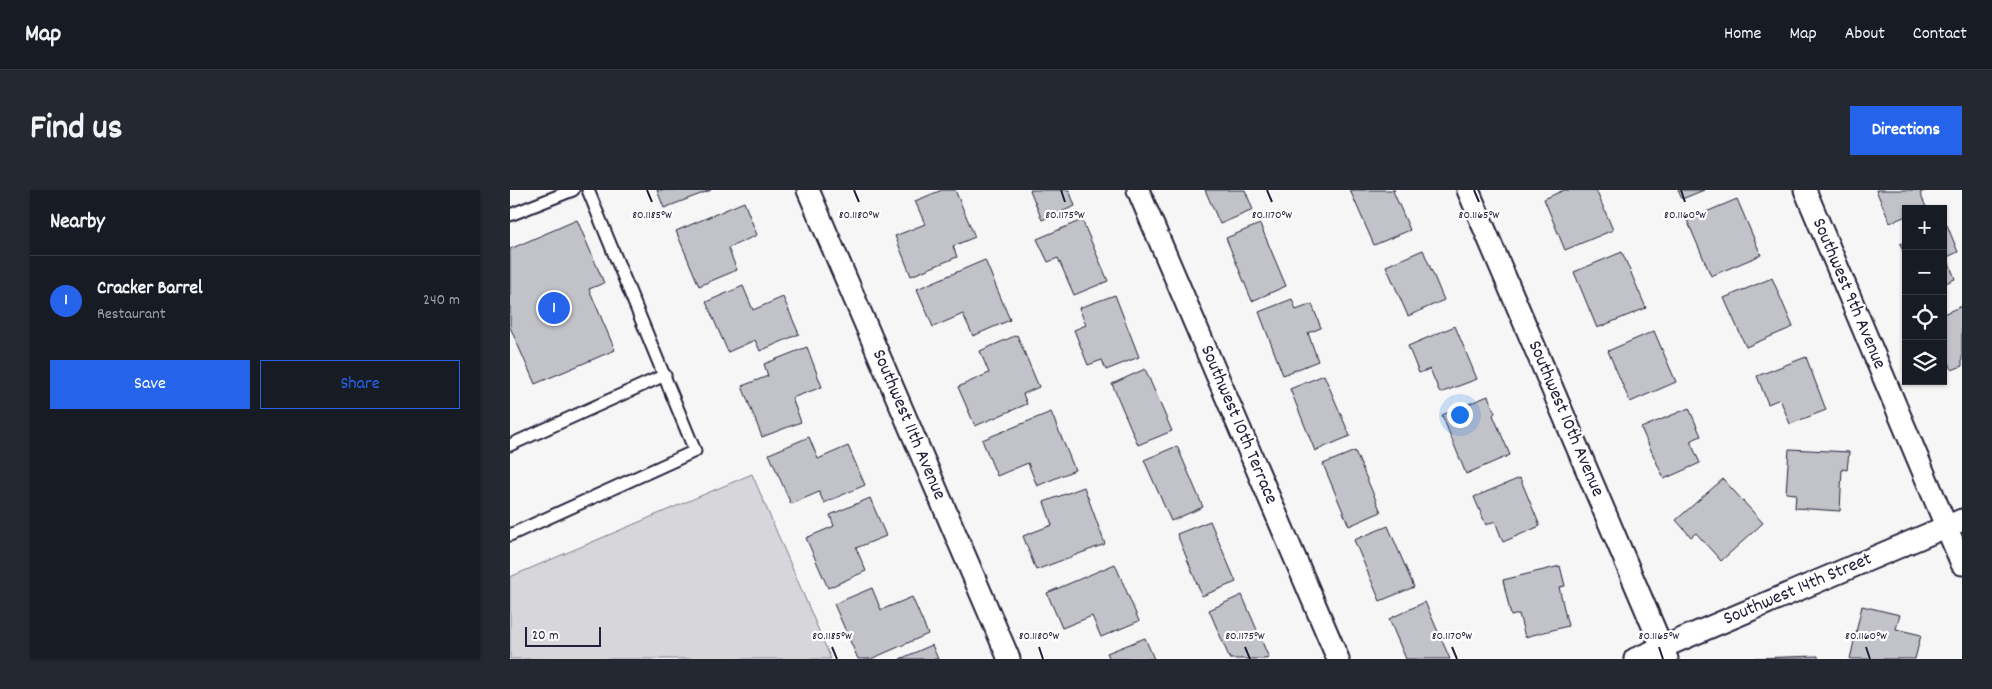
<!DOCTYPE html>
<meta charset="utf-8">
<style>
body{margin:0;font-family:Dekko,sans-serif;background:#242831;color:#f1f3f6}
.controls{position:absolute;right:15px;top:15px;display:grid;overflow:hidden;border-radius:0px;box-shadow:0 1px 4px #0004}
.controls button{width:45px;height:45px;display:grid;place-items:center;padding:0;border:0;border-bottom:1px solid #363941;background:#171b24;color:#f1f3f6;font:25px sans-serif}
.scale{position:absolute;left:15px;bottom:12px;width:76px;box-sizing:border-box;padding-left:5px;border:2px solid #22223b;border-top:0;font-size:14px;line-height:18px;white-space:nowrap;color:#22223b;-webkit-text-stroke:4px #fff;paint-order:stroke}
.you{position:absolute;left:949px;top:224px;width:18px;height:18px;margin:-12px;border:4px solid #fff;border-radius:50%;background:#1a73e8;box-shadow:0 0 0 8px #1a73e833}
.badge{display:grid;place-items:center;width:32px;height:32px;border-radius:50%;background:#2563eb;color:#fff;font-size:16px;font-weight:700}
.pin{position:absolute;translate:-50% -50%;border:2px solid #fff;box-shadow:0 1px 5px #0006}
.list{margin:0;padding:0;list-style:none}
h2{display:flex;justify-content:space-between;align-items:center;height:65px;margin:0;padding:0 20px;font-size:21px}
h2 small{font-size:16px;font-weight:400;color:#9ea1a6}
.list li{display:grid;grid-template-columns:32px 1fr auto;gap:15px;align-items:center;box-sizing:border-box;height:90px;padding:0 20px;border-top:1px solid #363941}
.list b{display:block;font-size:19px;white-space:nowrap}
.list p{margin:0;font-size:16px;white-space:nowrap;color:#9ea1a6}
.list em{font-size:16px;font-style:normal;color:#9ea1a6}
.actions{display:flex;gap:10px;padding:15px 20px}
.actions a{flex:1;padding:11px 0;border:1px solid #2563eb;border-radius:0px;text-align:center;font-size:18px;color:#2563eb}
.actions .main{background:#2563eb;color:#fff}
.icon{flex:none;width:28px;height:28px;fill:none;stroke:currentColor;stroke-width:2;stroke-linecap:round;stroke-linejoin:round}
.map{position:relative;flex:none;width:1452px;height:469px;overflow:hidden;border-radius:0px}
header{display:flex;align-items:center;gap:30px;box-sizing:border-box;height:70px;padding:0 25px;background:#171b24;border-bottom:1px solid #363941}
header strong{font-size:24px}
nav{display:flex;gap:28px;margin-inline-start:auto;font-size:18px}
.intro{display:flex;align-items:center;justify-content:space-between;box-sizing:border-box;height:120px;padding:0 30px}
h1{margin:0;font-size:35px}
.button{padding:12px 22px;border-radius:0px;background:#2563eb;color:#fff;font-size:18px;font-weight:700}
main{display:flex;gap:30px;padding:0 30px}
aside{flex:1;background:#171b24;border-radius:0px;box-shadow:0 1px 4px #0004}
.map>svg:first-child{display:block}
.green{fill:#d7d7db;stroke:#7c7c8b}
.building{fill:#c2c2c9;stroke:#22223b}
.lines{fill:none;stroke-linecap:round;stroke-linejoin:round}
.lane-casing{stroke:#22223b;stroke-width:15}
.street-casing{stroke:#22223b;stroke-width:25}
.lane{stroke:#fff;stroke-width:11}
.street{stroke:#fff;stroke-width:21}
.ticks{fill:none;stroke:#22223b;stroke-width:2}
.labels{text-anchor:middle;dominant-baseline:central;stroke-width:4.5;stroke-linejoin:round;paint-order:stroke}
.street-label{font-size:19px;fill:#22223b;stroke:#fff}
.ticks-label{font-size:12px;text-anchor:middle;fill:#22223b;stroke:#fff;stroke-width:4.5;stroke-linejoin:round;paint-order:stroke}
</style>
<header>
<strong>Map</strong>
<nav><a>Home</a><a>Map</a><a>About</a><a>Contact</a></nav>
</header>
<div class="intro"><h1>Find us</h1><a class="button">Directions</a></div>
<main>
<aside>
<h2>Nearby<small></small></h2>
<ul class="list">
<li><span class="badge">1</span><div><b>Cracker Barrel</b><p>Restaurant</p></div><em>240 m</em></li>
</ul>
<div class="actions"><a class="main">Save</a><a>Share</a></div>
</aside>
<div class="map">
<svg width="1452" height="469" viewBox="0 0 1452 469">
<rect width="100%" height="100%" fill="#f6f6f7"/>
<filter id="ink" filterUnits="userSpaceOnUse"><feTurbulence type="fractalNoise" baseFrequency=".02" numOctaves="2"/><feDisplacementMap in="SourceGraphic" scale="10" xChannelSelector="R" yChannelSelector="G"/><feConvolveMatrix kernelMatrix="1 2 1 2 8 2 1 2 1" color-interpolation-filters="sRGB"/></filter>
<g filter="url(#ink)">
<polygon class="green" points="242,284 321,469 0,469 0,387"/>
<g class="building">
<polygon points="147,0 201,0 154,18"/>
<polygon points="432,0 445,0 465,47 443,56 447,67 401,86 385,46 415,34 405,11"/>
<polygon points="520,0 559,0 565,16 532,30"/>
<polygon points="695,0 735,0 743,20 710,34"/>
<polygon points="840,0 885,0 883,1 900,40 864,55"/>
<polygon points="1054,0 1086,0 1103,40 1055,60 1034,9"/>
<polygon points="1168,0 1194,0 1172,9"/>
<polygon points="1366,0 1417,0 1410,3 1416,17 1396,19 1396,26 1380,33"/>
<polygon points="1227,9 1251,65 1201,86 1177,30"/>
<polygon points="234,12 247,45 218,58 227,80 189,96 166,41"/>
<polygon points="67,30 94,93 79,99 105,160 25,194 0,137 0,59"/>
<polygon points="572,30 598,91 564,105 548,68 538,72 527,49"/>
<polygon points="750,34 776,96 742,111 716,48"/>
<polygon points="1437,35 1448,62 1437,67 1445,89 1433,94 1433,36"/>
<polygon points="1396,51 1396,68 1390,54"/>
<polygon points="913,60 934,110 898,126 876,76"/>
<polygon points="1112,62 1136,118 1087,138 1064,82"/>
<polygon points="475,70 500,130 463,146 453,124 423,137 407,99"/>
<polygon points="1262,88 1283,137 1236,157 1214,108"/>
<polygon points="233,96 243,120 273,107 289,144 250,161 245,150 218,162 196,112"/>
<polygon points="605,105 629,167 596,180 592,170 578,175 564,140 576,135 569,118"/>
<polygon points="782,109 786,120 802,114 811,138 798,143 808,171 773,185 749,122"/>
<polygon points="1452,116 1452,176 1442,180 1433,158 1433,124"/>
<polygon points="945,136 967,189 930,203 920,179 909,183 898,156"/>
<polygon points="1144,141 1166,192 1120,212 1098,161"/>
<polygon points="507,145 529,197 513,204 517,214 465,236 448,197 479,183 470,161"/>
<polygon points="297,157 312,197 282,208 291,232 252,247 232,196 258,186 254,174"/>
<polygon points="1296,167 1316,220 1280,234 1270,209 1258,214 1247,186"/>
<polygon points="635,179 662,241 628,255 602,194"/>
<polygon points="814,185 840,246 805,261 780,199"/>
<polygon points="978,206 985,223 983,225 1000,265 956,284 932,225"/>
<polygon points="1179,218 1191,246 1180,251 1190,273 1154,289 1131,238"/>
<polygon points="541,222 565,280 527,296 518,273 487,286 472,250"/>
<polygon points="299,247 308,269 338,256 355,295 314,313 309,302 281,314 259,264"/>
<polygon points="667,256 693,317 661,331 634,270"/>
<polygon points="1279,259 1339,262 1337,280 1332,279 1330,321 1285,318 1286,304 1276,303"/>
<polygon points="845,261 871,322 839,336 813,274"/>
<polygon points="1010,288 1030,336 993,352 985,331 976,335 964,307"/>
<polygon points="1213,289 1253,333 1211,371 1186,343 1181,347 1166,330"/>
<polygon points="574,297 595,354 526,380 513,346 542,335 534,312"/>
<polygon points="360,308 376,346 346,358 356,381 318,398 296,348 324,336 320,325"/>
<polygon points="700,331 726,392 692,406 667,344"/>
<polygon points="878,336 904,397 870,411 844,350"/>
<polygon points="605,374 629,431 591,447 582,426 552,438 537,403"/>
<polygon points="1050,376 1055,396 1049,397 1058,436 1015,447 1009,424 1001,426 993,390"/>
<polygon points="362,398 371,420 402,407 418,444 361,469 348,469 324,414"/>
<polygon points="732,405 759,468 755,469 720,469 699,420"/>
<polygon points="915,412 940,469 896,469 879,429"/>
<polygon points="1352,416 1390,425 1386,439 1411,445 1405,469 1340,469"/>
<polygon points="635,448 644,469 600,469 597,463"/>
<polygon points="422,455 428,469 390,469"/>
<polygon points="1308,466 1308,469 1244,469 1244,468"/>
</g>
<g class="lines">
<g class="lane-casing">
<g id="lane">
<polyline points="0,25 63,0"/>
<polyline points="0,255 155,185"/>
<polyline points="0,345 185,261 78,0"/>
</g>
</g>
<g class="street-casing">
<g id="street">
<polyline points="298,0 499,469"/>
<polyline points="628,0 828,469"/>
<polyline points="958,0 1157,469"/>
<polyline points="1295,0 1452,374"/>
<polyline points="1125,469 1452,330"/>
</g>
</g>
<use href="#lane" class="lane"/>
<use href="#street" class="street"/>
</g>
</g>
<path class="ticks" d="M137,0L142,12M344,0L349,12M551,0L555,12M757,0L762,12M964,0L969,12M1171,0L1175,12M322,457L327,469M529,457L533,469M735,457L740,469M942,457L947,469M1149,457L1153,469M1356,457L1360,469"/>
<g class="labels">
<g class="street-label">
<text transform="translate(1338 104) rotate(67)">Southwest 9th Avenue</text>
<text transform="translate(1055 229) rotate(67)">Southwest 10th Avenue</text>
<text transform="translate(398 235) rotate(67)">Southwest 11th Avenue</text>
<text transform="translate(728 235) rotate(67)">Southwest 10th Terrace</text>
<text transform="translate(1288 400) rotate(-23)">Southwest 14th Street</text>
</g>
</g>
<g class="ticks-label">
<text x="142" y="28">80.1185°W</text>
<text x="349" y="28">80.1180°W</text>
<text x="555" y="28">80.1175°W</text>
<text x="762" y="28">80.1170°W</text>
<text x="969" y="28">80.1165°W</text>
<text x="1175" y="28">80.1160°W</text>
<text x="322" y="449">80.1185°W</text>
<text x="529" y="449">80.1180°W</text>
<text x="735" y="449">80.1175°W</text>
<text x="942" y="449">80.1170°W</text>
<text x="1149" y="449">80.1165°W</text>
<text x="1356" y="449">80.1160°W</text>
</g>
</svg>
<div class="controls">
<button>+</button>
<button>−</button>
<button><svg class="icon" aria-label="locate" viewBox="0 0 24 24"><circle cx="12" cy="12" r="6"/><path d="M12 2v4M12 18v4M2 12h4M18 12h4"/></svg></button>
<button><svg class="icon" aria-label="layers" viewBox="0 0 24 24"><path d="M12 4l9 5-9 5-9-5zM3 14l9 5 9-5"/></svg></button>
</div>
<div class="scale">20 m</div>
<div class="you"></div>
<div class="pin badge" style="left:44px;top:118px">1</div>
</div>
</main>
